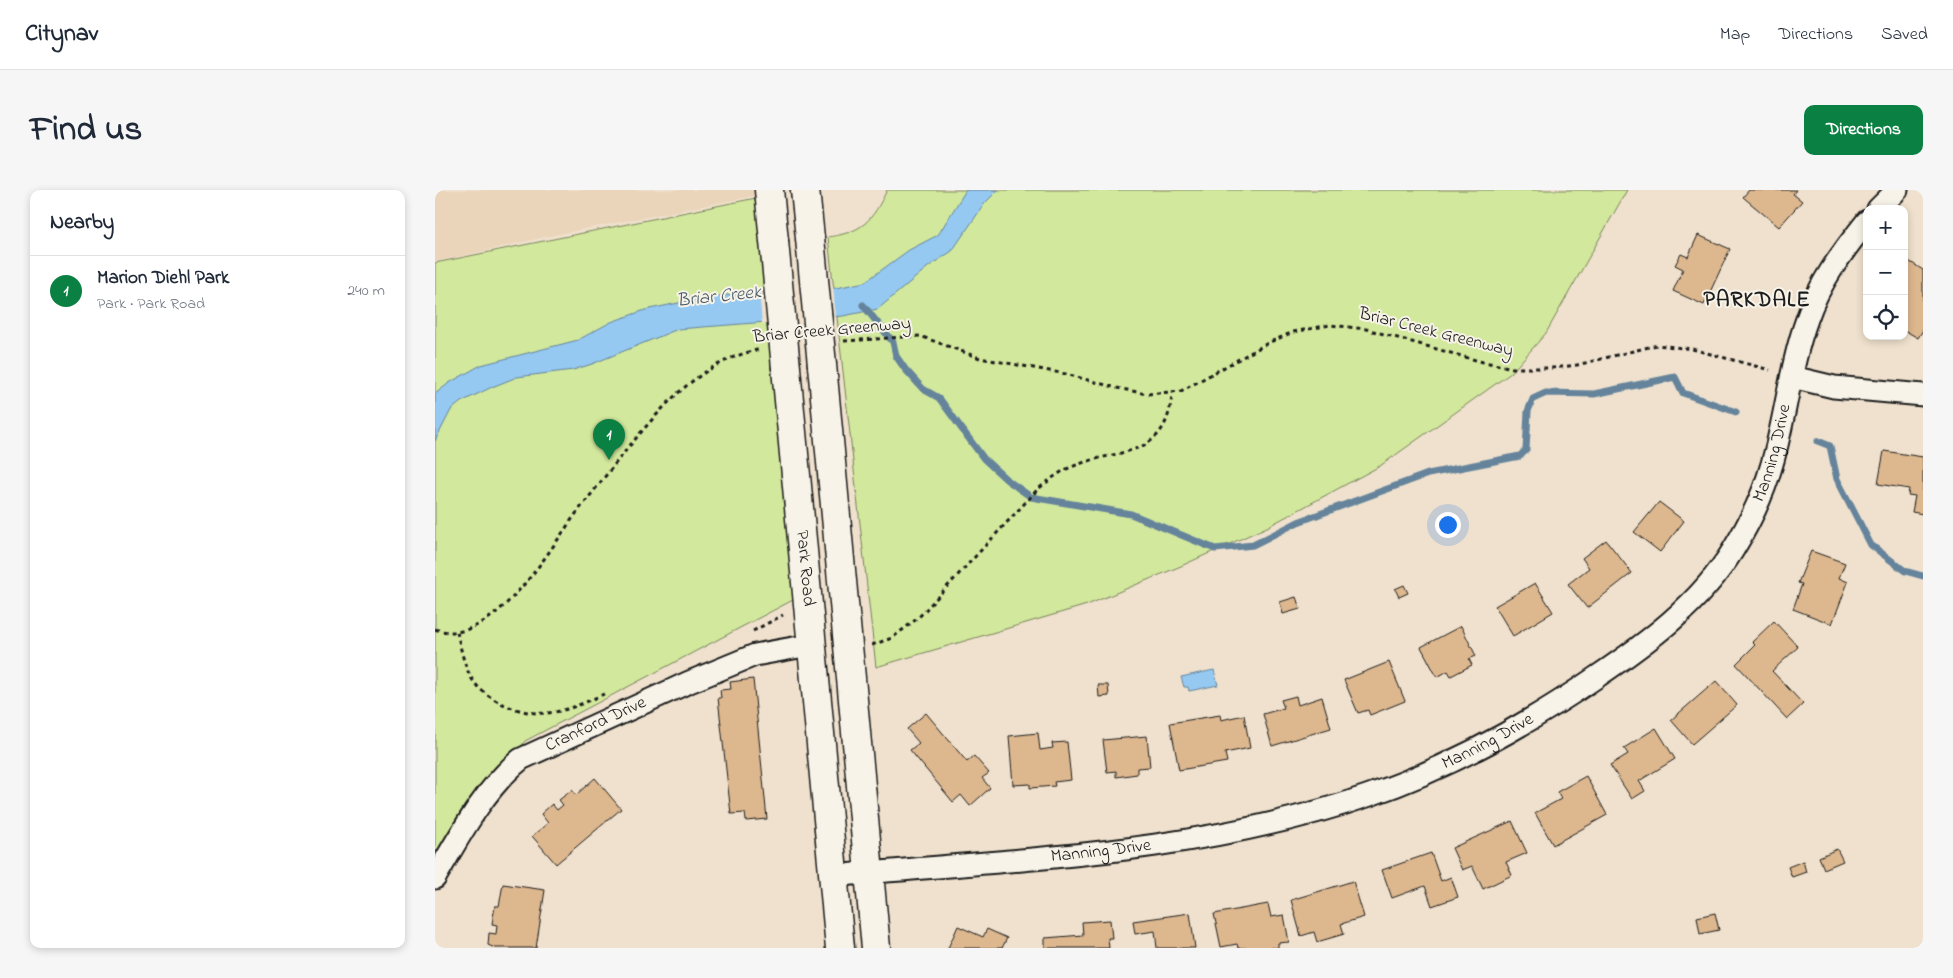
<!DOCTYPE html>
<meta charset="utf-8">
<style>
body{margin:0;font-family:"Indie Flower",sans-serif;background:#f6f6f7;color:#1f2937}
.controls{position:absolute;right:15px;top:15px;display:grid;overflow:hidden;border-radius:10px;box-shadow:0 2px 8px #0003}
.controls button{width:45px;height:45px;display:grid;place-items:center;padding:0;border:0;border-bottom:1px solid #e0e1e3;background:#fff;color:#1f2937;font:25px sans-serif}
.you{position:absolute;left:1012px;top:334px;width:18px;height:18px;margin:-12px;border:4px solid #fff;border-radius:50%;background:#1a73e8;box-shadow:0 0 0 8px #1a73e833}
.badge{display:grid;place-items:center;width:32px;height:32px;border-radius:50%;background:#0b8043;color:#fff;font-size:16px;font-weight:700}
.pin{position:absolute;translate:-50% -41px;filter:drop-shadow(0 1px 2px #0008)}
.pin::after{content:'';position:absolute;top:26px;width:18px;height:15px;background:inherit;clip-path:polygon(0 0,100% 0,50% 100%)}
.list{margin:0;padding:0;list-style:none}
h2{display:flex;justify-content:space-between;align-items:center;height:65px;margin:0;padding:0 20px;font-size:21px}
h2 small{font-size:16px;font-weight:400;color:#747a83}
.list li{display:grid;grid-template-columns:32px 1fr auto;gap:15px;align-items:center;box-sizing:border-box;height:70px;padding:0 20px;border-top:1px solid #e0e1e3}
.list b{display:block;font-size:19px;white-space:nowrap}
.list p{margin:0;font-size:16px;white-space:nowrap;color:#747a83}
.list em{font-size:16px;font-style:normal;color:#747a83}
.icon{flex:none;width:28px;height:28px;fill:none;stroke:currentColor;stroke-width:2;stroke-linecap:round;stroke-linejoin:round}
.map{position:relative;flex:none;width:1488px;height:758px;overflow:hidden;border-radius:10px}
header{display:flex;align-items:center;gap:30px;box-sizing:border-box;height:70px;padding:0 25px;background:#fff;border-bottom:1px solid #e0e1e3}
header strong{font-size:24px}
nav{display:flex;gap:28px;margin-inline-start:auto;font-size:18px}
.intro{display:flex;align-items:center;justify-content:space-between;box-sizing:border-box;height:120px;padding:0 30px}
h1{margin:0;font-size:35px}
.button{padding:12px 22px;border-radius:10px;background:#0b8043;color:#fff;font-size:18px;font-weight:700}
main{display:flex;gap:30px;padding:0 30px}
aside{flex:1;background:#fff;border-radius:10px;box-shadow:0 2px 8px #0003}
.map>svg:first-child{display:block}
.built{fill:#ead4ba}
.green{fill:#d2e89c;stroke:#77825c}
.water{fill:#95c9f2;stroke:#65849c}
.pier{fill:#efe1cd}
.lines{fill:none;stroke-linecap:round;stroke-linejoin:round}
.stream{stroke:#65849c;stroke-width:7}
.building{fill:#ddb78e;stroke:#1c1c1c}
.minor-casing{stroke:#1c1c1c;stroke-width:25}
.secondary-casing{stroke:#1c1c1c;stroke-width:31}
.path{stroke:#1c1c1c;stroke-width:3;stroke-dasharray:4 4;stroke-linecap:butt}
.minor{stroke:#f7f3e8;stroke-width:21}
.secondary{stroke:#f7f3e8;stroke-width:28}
.secondary-bridge-casing{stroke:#1c1c1c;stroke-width:31;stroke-linecap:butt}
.secondary-bridge{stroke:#f7f3e8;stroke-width:28}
.labels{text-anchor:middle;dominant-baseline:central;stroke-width:4;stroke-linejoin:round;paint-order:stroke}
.street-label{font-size:18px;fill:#1c1c1c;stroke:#f7f3e8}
.water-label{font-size:19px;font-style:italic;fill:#465967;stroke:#f7f3e8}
.district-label{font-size:22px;font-weight:bold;letter-spacing:1px;fill:#1c1c1c;stroke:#f7f3e8}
</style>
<header>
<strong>Citynav</strong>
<nav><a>Map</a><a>Directions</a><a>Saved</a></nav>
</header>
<div class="intro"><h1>Find us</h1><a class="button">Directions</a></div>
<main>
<aside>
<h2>Nearby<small></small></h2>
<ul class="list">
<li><span class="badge">1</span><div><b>Marion Diehl Park</b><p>Park · Park Road</p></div><em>240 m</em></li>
</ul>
</aside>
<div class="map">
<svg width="1488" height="758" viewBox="0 0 1488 758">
<rect width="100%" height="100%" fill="#efe1cd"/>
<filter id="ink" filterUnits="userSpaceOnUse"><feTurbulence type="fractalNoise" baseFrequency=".02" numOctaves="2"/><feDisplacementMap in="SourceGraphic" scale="10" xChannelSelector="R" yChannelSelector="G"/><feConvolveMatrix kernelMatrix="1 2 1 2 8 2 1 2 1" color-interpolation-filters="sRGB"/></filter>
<g filter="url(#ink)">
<polygon class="built" points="0,0 324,0 324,5 124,44 0,72"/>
<g class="green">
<path d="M452,0H1192L1111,143L1076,183L945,276L832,337L746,376L652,415L441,477L393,47C428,42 437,31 452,0Z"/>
<polygon points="326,7 340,131 358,410 90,551 0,673 0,73"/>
</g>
<g class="water">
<polygon points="531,0 563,0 550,13 517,61 493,77 443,119 408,126 243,139 157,174 138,180 82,187 57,197 26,212 16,220 0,251 0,204 14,193 46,175 143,150 176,132 210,120 267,108 319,102 401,98 430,92 474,60 503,45"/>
<polygon points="779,480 783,495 754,501 753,497 749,497 746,487"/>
</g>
<polygon class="pier" points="398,95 401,129 327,134 324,99"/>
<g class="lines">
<g class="stream">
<polyline points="428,115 458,152 461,166 470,179 488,199 504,208 549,269 572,290 596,307 696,324 780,359 818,355 863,332 993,284 1085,266 1091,260 1093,221 1098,209 1111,203 1159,204 1240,187 1248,203 1301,222"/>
<polyline points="1383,251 1395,256 1402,289 1436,355 1470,381 1488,386"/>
</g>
</g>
<g class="building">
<polygon points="1314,0 1361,0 1358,4 1367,11 1344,37 1308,7"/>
<polygon points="1263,45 1295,59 1269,115 1238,101 1248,79 1240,75 1246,64 1253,67"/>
<polygon points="1469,68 1488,80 1488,140 1483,148 1469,140 1469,83 1473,77 1469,75"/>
<polygon points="1449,261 1488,267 1488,324 1477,322 1480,306 1473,305 1474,299 1443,294"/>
<polygon points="1224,312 1249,331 1225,362 1199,342"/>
<polygon points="1171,350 1197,383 1152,418 1133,394 1154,378 1147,368"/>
<polygon points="1376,361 1410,373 1404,388 1413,392 1397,434 1358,419 1367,394 1363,393"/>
<polygon points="1100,393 1118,422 1078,446 1060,416"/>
<polygon points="969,395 973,403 964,407 960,399"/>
<polygon points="861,407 865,419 848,424 845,412"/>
<polygon points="1339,431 1363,457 1337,481 1368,514 1352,529 1301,474 1320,455 1317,452"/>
<polygon points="1026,436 1041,466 1034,469 1037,475 1016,486 1013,481 1002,487 986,457"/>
<polygon points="954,472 970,511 935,525 933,520 923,523 909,490"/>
<polygon points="318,489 332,629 311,631 310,623 296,624 283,508 286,508 285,500 296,499 295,492"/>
<polygon points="1281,491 1302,515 1257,554 1236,530"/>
<polygon points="663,495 673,495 674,506 664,507"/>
<polygon points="861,506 863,515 887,507 896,538 837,556 828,524 849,518 846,510"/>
<polygon points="491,523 532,572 539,566 554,583 547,588 555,598 535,616 526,605 518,612 475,560 484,553 472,539"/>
<polygon points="785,525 786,530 809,525 815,558 790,563 792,572 744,580 735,533"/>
<polygon points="1221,538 1240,569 1204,591 1210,601 1197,609 1175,575 1193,564 1189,558"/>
<polygon points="603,543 605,560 618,558 617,553 632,552 636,590 619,592 620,596 595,598 595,594 578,595 574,546"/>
<polygon points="712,546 715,577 702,578 702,584 681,587 681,581 672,582 668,550"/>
<polygon points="1151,586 1172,625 1118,655 1100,623 1126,609 1122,602"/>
<polygon points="160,588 186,619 121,674 97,646 113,633 106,624 117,614 122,620 128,615 124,610 137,600 141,605"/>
<polygon points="1077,631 1092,663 1071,672 1077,685 1048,699 1037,676 1027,680 1017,658"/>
<polygon points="1402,659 1408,671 1389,679 1384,667"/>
<polygon points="996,663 1006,691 1016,687 1023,707 997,716 990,696 957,708 947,680"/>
<polygon points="1368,671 1371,682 1357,687 1353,677"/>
<polygon points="918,691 929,727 906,734 909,744 882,752 879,742 866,746 856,710"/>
<polygon points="68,694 110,700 101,758 60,758 53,755 54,743 61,744 62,735 57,734 60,716 64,716"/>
<polygon points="833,714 836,727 849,725 854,752 843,753 843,758 803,758 802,754 786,757 779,724"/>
<polygon points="755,723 760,758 722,758 720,741 700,744 698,731"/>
<polygon points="1280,723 1284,740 1265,744 1262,727"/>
<polygon points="675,730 677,748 673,748 674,758 610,758 610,748 648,745 647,732"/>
<polygon points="523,736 548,747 552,739 572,748 567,758 513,758"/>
</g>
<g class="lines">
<g class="minor-casing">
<g id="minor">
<polyline points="1443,19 1462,0"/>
<polyline points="1357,187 1399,197 1488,205"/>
<path id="s1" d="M398,686C577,669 761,665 932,606C1014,578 1090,536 1160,488C1212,453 1265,414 1298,360C1314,334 1329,303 1337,274C1351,226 1355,176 1372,129C1384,93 1408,61 1432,31"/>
<path id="s2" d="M0,688C24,647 49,599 86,569L252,493L320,465L375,455"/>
</g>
</g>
<g class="secondary-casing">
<g id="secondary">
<polyline points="334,0 339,51"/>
<polyline points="370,0 375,48"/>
<polyline points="387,175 441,758"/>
<path id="s3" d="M351,178L405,758"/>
</g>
</g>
<g class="path">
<polyline points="409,151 485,146 545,168 631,184 682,198 712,204 746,201 833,153 858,142 895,135 931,139 1044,171 1078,178 1117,178 1142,175 1222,155 1257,159 1335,180"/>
<path d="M0,439C57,461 115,358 143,321C173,283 208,236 243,203C268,181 293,166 326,159"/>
<polyline points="318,441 348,425"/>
<path d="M22,442C26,459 29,478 39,492C54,512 87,525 111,523C131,522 151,512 169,504"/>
<path d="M437,455L457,448L483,428L603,299C615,290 625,281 639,276C686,257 732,270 737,203"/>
</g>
<use href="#minor" class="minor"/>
<use href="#secondary" class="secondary"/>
<g class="secondary-bridge-casing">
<g id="secondary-bridge">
<polyline points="375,48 387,175"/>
<polyline points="339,51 351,178"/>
</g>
</g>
<use href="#secondary-bridge" class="secondary-bridge"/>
</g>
</g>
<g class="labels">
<g class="street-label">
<text transform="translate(397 141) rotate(-5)">Briar Creek Greenway</text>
<text transform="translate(1001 143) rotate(14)">Briar Creek Greenway</text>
<text stroke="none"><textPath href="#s1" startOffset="1094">Manning Drive</textPath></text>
<text stroke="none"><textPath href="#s3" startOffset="201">Park Road</textPath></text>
<text stroke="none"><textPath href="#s2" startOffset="230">Cranford Drive</textPath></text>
<text stroke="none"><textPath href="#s1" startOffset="674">Manning Drive</textPath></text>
<text stroke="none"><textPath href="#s1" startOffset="269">Manning Drive</textPath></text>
</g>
<g class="water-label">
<text transform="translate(284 107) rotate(-6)">Briar Creek</text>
</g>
<g class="district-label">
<text x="1322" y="111">PARKDALE</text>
</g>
</g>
</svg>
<div class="controls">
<button>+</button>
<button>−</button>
<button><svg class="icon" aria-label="locate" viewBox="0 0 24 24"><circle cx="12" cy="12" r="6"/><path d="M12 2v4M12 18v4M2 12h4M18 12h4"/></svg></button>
</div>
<div class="you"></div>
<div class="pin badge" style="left:174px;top:270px">1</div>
</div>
</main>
